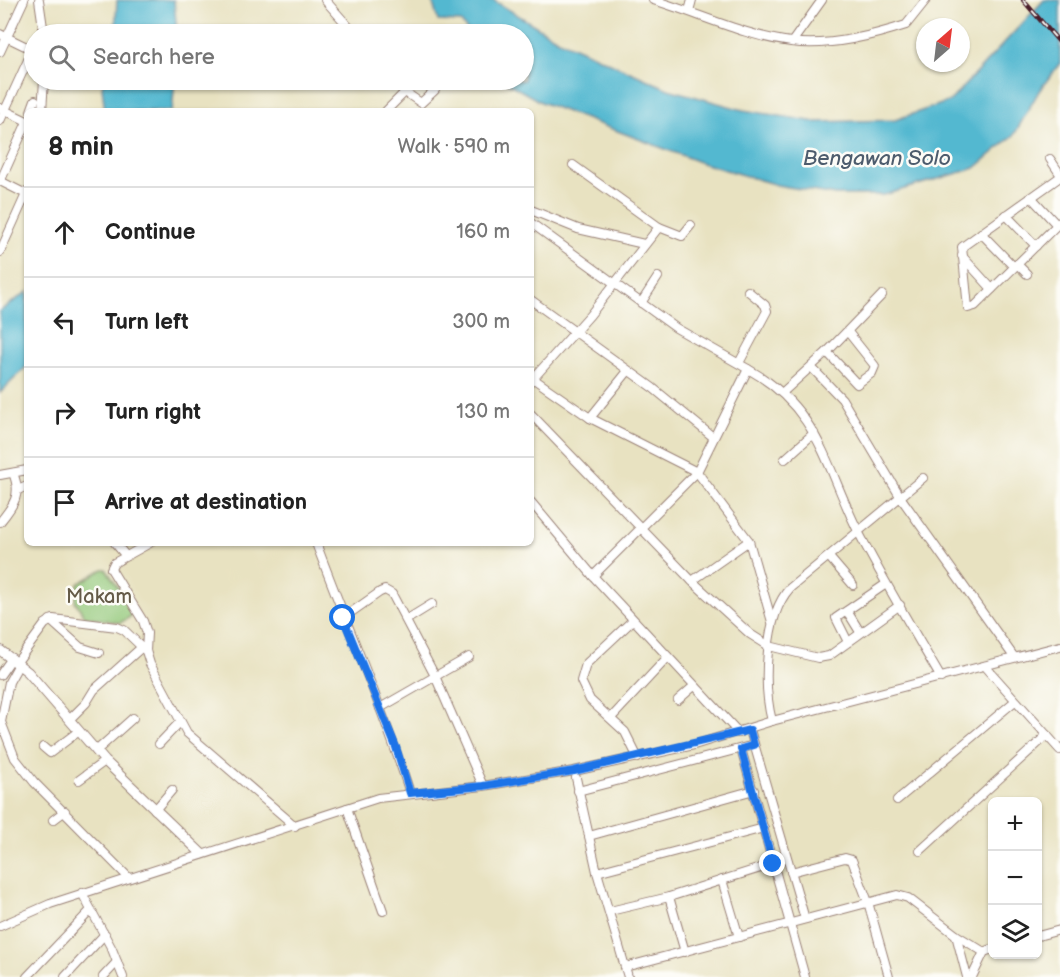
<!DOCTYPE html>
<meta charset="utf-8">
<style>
body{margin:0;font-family:"Balsamiq Sans",sans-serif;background:#f6f6f6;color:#222}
.controls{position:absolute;right:18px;bottom:18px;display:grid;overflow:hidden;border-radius:9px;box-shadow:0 2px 4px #0004}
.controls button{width:54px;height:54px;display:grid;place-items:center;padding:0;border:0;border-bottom:2px solid #e0e0e0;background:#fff;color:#222;font:30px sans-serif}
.compass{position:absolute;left:916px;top:18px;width:54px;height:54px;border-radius:50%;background:#fff;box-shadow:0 2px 4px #0004;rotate:28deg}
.stop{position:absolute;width:18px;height:18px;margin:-14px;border:4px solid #1a73e8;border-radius:50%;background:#fff}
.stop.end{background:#1a73e8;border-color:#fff;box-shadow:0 2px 6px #0008}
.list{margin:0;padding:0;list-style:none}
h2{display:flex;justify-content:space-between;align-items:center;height:78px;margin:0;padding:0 24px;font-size:26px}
h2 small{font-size:20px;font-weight:400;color:#767676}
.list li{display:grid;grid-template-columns:39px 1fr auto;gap:18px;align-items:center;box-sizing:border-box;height:90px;padding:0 24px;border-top:2px solid #e0e0e0}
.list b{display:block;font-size:22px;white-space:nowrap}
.list em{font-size:20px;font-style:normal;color:#767676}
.icon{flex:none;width:33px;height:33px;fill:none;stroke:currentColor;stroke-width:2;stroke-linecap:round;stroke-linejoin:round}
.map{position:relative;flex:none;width:1060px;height:977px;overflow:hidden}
.search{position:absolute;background:#fff;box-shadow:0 2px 4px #0004;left:24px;top:24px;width:510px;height:66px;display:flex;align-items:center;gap:15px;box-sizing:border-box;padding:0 21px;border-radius:33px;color:#767676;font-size:22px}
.panel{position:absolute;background:#fff;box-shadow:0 2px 4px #0004;left:24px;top:108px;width:510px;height:438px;border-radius:9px}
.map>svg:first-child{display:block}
.green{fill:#94c97b;stroke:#6f7453;stroke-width:1.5}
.water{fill:#52b8d0;stroke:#4e6c7e;stroke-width:1.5}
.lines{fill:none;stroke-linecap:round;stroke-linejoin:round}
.minor-casing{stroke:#998076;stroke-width:10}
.tertiary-casing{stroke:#998076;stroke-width:11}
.minor{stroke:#fff;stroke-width:8}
.tertiary{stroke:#fff;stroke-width:9}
.rail-casing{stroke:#4a1f2b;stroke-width:4.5}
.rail{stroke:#fdfcf7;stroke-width:2;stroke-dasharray:7;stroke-linecap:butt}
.route{stroke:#1a73e8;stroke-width:8}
.labels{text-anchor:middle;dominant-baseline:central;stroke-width:5;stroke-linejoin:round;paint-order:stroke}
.park-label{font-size:20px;fill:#645a47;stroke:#fdfcf7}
.water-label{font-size:21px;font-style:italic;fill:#4d5c6d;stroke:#fdfcf7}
</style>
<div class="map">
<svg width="1060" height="977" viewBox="0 0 1060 977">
<rect width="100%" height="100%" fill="#fdfcf7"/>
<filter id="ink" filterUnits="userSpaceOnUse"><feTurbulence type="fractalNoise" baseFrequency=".0167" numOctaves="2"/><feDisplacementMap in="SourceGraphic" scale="12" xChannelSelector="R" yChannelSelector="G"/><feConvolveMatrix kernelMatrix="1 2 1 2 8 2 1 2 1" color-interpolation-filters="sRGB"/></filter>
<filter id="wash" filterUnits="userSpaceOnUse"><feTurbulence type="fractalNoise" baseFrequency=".008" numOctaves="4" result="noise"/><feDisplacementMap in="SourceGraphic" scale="24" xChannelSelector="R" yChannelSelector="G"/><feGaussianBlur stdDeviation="1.35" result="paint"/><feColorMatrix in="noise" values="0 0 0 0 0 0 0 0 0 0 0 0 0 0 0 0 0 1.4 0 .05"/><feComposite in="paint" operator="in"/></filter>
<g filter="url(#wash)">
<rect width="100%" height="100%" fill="#e8e2c1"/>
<polygon class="green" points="103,569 106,569 132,608 130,617 120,623 84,616 75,601 78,584"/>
<g class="water">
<polygon points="117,0 174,0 177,34 115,34"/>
<polygon points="432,0 493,0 557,39 668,89 743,110 816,122 895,120 950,101 1044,0 1060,0 1060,63 1039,91 1014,135 975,168 884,195 835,195 777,185 702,163 541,102 502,80 524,80 524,34 470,34 461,22 438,21"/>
<polygon points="104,80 175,80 172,111 105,111 102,87"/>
<polygon points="27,292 27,366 0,393 0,311"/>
</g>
</g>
<g filter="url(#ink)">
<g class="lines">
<g class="minor-casing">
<g id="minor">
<polyline points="39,0 44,34"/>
<polyline points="325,0 355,34"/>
<path d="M653,0C698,13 744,36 791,42C827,47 872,36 906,25L926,0"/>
<polyline points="689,11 692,0"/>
<polyline points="0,34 33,50"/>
<polyline points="792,42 822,0"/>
<polyline points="0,52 24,0"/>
<polyline points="405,92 421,103 435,90"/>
<polyline points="0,108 27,121"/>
<polyline points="31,111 35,100"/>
<polyline points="42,111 44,80"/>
<polyline points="386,111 405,92 394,80"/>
<polyline points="0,121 34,47"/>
<polyline points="1050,159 1060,174"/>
<polyline points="1060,177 962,247 968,308 975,306 1060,222"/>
<polyline points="0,181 26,194"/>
<polyline points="0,182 27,122"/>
<polyline points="1031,197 1057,225"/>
<polyline points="531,210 578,229 644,244"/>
<polyline points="1006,215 1036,246"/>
<polyline points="531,223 676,328 748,369 697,472 593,576"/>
<polyline points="659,227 682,236 691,225"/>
<polyline points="981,233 1014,267"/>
<polyline points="0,252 27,192"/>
<polyline points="962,256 992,289"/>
<polyline points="1017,264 1027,274"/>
<polyline points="531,300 653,388 713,437"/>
<polyline points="641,303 658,277"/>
<polyline points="827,352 857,384 872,373 875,366 848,332"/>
<polyline points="739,363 767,311 765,305 748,291"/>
<polyline points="811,367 842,399 901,498 1014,657"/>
<path d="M748,369C821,410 825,467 860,535C885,583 913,630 941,678"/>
<polyline points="531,377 590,418 697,472 749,541 772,622"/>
<polyline points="531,381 590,315 659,227 573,165"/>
<polyline points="783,392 827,352 882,295"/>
<polyline points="531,414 692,581 750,634 769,646 818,658 829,656 900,605"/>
<polyline points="590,418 628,371"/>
<polyline points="785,459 814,433"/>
<polyline points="0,475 27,470"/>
<polyline points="18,490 27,486"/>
<polyline points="531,502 593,576 739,733"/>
<path d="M0,522C14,505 22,494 13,473"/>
<polyline points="115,543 126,556"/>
<polyline points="150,543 114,563 111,569 143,621 147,633 146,651 150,664 187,733 295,826"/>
<path d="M316,543C347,626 383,708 410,793"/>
<polyline points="829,557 853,585"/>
<polyline points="692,581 749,541"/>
<polyline points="847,611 860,632"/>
<polyline points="343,618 380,592 385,590 392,594 435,676 483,786"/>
<polyline points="50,620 80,647 99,653"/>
<polyline points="406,620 432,604"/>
<polyline points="633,620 586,664 581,681 590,700 625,732 638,758"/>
<polyline points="848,642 836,618 886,584"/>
<polyline points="17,662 45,624 53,619 117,627 124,630 146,651"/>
<polyline points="19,664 9,682 1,722 15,758 34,782 129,878"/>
<polyline points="985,666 1060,750"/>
<polyline points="0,675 12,658"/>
<polyline points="678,700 694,686"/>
<polyline points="380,708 469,657"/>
<polyline points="611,718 668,657"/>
<polyline points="70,719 86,703 94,690 142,647"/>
<path d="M772,721C763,687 764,616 790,588L923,478"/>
<polyline points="750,730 805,919"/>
<polyline points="159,744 180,722"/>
<polyline points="43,747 50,753 79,731"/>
<polyline points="741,749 805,977"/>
<polyline points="96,751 133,718"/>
<polyline points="576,778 597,872 628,977"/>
<polyline points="79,780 105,761"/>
<polyline points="578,791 754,745"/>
<polyline points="897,800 1015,701"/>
<polyline points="347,808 383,911"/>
<polyline points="155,810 172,790"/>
<polyline points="53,820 65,811"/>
<polyline points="589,836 754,790"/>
<polyline points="920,851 1047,735"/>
<polyline points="597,872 764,828"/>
<polyline points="791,872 845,858 852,860 868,902 889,977"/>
<polyline points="722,880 739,937"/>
<polyline points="82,893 112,949 123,977"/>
<polyline points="669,897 685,952"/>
<polyline points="610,911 669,897 773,864"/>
<polyline points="0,926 50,904 378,798 483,786 574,771 694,745 772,721 1060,646"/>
<polyline points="956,935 967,977"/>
<polyline points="1038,936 1060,930"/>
<polyline points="625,967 897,895 908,898 956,935 984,952"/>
<polyline points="27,977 91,910"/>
<polyline points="65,977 105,934"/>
<polyline points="103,977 117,962"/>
<polyline points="972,977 984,952 992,949"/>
</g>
</g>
<g class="tertiary-casing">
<polyline id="tertiary" points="0,650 28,672 105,761 202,854"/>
</g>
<use href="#minor" class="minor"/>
<use href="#tertiary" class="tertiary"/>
<g class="rail-casing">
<polyline id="rail" points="1023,0 1060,43"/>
</g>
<use href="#rail" class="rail"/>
</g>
</g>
<g class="lines" filter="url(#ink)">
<polyline class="route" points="343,618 396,747 410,793 483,786 574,771 750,730 754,745 741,749 773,864"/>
</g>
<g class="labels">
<g class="park-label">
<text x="99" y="597">Makam</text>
</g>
<g class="water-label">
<text x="877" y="158">Bengawan Solo</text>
</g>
</g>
</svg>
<div class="controls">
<button>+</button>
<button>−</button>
<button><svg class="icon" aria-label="layers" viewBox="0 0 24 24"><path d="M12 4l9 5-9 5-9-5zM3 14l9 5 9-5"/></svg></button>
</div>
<svg class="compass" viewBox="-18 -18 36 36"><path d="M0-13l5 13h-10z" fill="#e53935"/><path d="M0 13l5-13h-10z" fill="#767676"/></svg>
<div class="stop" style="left:343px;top:618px"></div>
<div class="stop end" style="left:773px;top:864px"></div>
<div class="search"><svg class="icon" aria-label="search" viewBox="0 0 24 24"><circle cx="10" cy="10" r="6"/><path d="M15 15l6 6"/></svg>Search here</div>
<section class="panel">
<h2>8 min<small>Walk · 590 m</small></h2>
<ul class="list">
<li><svg class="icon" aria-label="ahead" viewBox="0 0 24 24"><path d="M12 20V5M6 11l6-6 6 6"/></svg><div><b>Continue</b></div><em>160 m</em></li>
<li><svg class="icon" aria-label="left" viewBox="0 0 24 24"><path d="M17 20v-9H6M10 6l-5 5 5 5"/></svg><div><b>Turn left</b></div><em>300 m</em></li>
<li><svg class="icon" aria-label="right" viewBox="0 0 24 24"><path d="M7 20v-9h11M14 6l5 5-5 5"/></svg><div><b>Turn right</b></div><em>130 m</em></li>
<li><svg class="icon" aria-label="arrive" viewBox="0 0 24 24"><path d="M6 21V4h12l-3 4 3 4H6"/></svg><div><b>Arrive at destination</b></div></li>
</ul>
</section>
</div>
